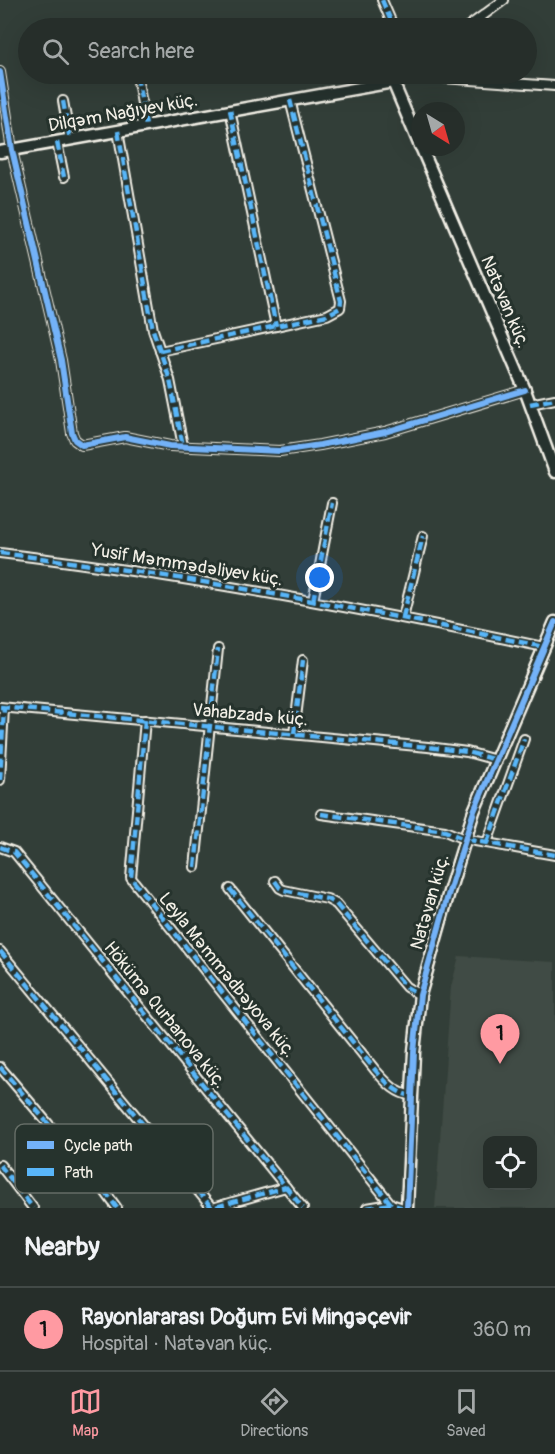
<!DOCTYPE html>
<meta charset="utf-8">
<style>
body{margin:0;font-family:Pangolin,sans-serif;background:#2e3632;color:#f1f3f6}
.controls{position:absolute;right:18px;bottom:18px;display:grid;overflow:hidden;border-radius:12px;box-shadow:0 6px 24px #0002}
.controls button{width:54px;height:54px;display:grid;place-items:center;padding:0;border:0;border-bottom:2px solid #424a47;background:#262e2a;color:#f1f3f6;font:30px sans-serif}
.compass{position:absolute;left:411px;top:102px;width:54px;height:54px;border-radius:50%;background:#262e2a;box-shadow:0 6px 24px #0002;rotate:143deg}
.you{position:absolute;left:320px;top:578px;width:21px;height:21px;margin:-15px;border:4px solid #fff;border-radius:50%;background:#1a73e8;box-shadow:0 0 0 9px #1a73e833}
.badge{display:grid;place-items:center;width:39px;height:39px;border-radius:50%;background:#ff9aa2;color:#111;font-size:20px;font-weight:700}
.pin{position:absolute;translate:-50% -50px;filter:drop-shadow(0 2px 3px #0008)}
.pin::after{content:'';position:absolute;top:32px;width:21px;height:18px;background:inherit;clip-path:polygon(0 0,100% 0,50% 100%)}
.list{margin:0;padding:0;list-style:none}
h2{display:flex;justify-content:space-between;align-items:center;height:78px;margin:0;padding:0 24px;font-size:26px}
h2 small{font-size:20px;font-weight:400;color:#a4a8a8}
.list li{display:grid;grid-template-columns:39px 1fr auto;gap:18px;align-items:center;box-sizing:border-box;height:84px;padding:0 24px;border-top:2px solid #424a47}
.list b{display:block;font-size:22px;white-space:nowrap}
.list p{margin:0;font-size:20px;white-space:nowrap;color:#a4a8a8}
.list em{font-size:20px;font-style:normal;color:#a4a8a8}
.icon{flex:none;width:33px;height:33px;fill:none;stroke:currentColor;stroke-width:2;stroke-linecap:round;stroke-linejoin:round}
.map{position:relative;flex:none;width:555px;height:1208px;overflow:hidden}
.search{position:absolute;background:#262e2a;box-shadow:0 6px 24px #0002;left:18px;right:18px;top:18px;height:66px;display:flex;align-items:center;gap:15px;box-sizing:border-box;padding:0 21px;border-radius:33px;color:#a4a8a8;font-size:22px}
.sheet{height:162px;background:#262e2a}
nav{display:flex;justify-content:space-around;align-items:center;box-sizing:border-box;height:84px;border-top:2px solid #424a47;background:#262e2a;font-size:16px;color:#a4a8a8}
nav a{display:grid;justify-items:center;gap:3px}
nav .on{color:#ff9aa2}
.map>svg:first-child{display:block}
.built{fill:#404b44;fill-rule:evenodd}
.lines{fill:none;stroke-linecap:round;stroke-linejoin:round}
.street-casing{stroke:#f4f1e8;stroke-width:12}
.secondary-casing{stroke:#f4f1e8;stroke-width:15}
.street{stroke:#26332d;stroke-width:8}
.secondary{stroke:#26332d;stroke-width:10}
.quiet{stroke:#59b6f9;stroke-width:4.5;stroke-dasharray:9 4.5;stroke-linecap:butt}
.cycleway-casing{stroke:#26332d;stroke-width:10}
.cycleway{stroke:#73b2f8;stroke-width:6}
.labels{text-anchor:middle;dominant-baseline:central;stroke-width:6;stroke-linejoin:round;paint-order:stroke}
.street-label{font-size:18px;fill:#f4f1e8;stroke:#26332d}
.key{fill:#26332d;stroke:#646c65;stroke-width:1.5}
.key-label{font-size:16px;fill:#f4f1e8}
</style>
<div class="map">
<svg width="555" height="1208" viewBox="0 0 555 1208">
<rect width="100%" height="100%" fill="#323e38"/>
<filter id="ink" filterUnits="userSpaceOnUse"><feTurbulence type="fractalNoise" baseFrequency=".0167" numOctaves="2"/><feDisplacementMap in="SourceGraphic" scale="12" xChannelSelector="R" yChannelSelector="G"/><feConvolveMatrix kernelMatrix="1 2 1 2 8 2 1 2 1" color-interpolation-filters="sRGB"/></filter>
<g filter="url(#ink)">
<path class="built" d="M459,956L555,962V1208H435L451,987ZM488,1140H532V1186H488Z"/>
<g class="lines">
<g class="street-casing">
<g id="street">
<polyline points="382,0 394,28"/>
<polyline points="466,28 504,0"/>
<polyline points="0,72 12,150 61,360 72,433 75,440 82,445 125,437 170,446 280,451 320,445 385,432 525,390"/>
<polyline points="413,74 414,76 555,86"/>
<polyline points="137,76 146,126"/>
<polyline points="393,82 417,74"/>
<polyline points="63,101 70,140"/>
<polyline points="230,110 276,326"/>
<polyline points="118,131 153,330 170,380 183,446"/>
<polyline points="57,142 64,177"/>
<polyline points="160,351 327,315 340,308 341,301 290,100"/>
<polyline points="530,404 555,399"/>
<path d="M0,553C183,575 364,609 544,647"/>
<polyline points="313,601 332,503"/>
<polyline points="403,617 423,536"/>
<polyline points="0,707 428,747 467,752 496,760"/>
<polyline points="145,720 131,878 391,1204 403,1208"/>
<polyline points="294,734 303,660"/>
<polyline points="0,780 4,708"/>
<polyline points="321,814 445,831 464,839 555,855"/>
<polyline points="487,843 524,739"/>
<polyline points="0,847 14,852 303,1208"/>
<polyline points="195,867 218,649"/>
<polyline points="275,881 280,888 284,890 327,899 336,904 406,987 420,995"/>
<path d="M230,889L376,1071C387,1083 395,1093 412,1096"/>
<polyline points="0,951 212,1208 286,1187"/>
<polyline points="0,1067 101,1186 117,1208"/>
<polyline points="0,1165 33,1208"/>
<polyline points="367,1208 391,1204"/>
</g>
</g>
<g class="secondary-casing">
<g id="secondary">
<polyline points="421,147 525,390 555,472"/>
<polyline points="0,152 393,82 420,146"/>
<polyline points="407,1208 414,1052 420,995 449,892 474,811 555,622"/>
</g>
</g>
<use href="#street" class="street"/>
<use href="#secondary" class="secondary"/>
<g class="quiet">
<polyline points="382,0 394,28"/>
<polyline points="413,74 414,76"/>
<polyline points="137,76 146,126"/>
<polyline points="63,101 70,140"/>
<polyline points="230,110 276,326"/>
<polyline points="118,131 153,330 170,380 183,446"/>
<polyline points="57,142 64,177"/>
<polyline points="160,351 327,315 340,308 341,301 290,100"/>
<polyline points="530,404 555,399"/>
<path d="M0,553C183,575 364,609 544,647"/>
<polyline points="313,601 332,503"/>
<polyline points="403,617 423,536"/>
<polyline points="0,707 428,747 467,752 496,760"/>
<polyline points="145,720 131,878 391,1204 403,1208"/>
<polyline points="294,734 303,660"/>
<polyline points="0,780 4,708"/>
<polyline points="321,814 445,831 464,839 555,855"/>
<polyline points="487,843 524,739"/>
<polyline points="0,847 14,852 303,1208"/>
<polyline points="195,867 218,649"/>
<polyline points="275,881 280,888 284,890 327,899 336,904 406,987 420,995"/>
<path d="M230,889L376,1071C387,1083 395,1093 412,1096"/>
<polyline points="0,951 212,1208 286,1187"/>
<polyline points="0,1067 101,1186 117,1208"/>
<polyline points="0,1165 33,1208"/>
<polyline points="367,1208 391,1204"/>
</g>
<g class="cycleway-casing">
<g id="cycleway">
<polyline points="0,72 12,150 61,360 72,433 75,440 82,445 125,437 170,446 280,451 320,445 385,432 525,390"/>
<polyline points="407,1208 414,1052 420,995 449,892 474,811 555,622"/>
</g>
</g>
<use href="#cycleway" class="cycleway"/>
</g>
</g>
<g class="labels">
<g class="street-label">
<text transform="translate(123 113) rotate(-10)">Dilqəm Nağıyev küç.</text>
<text transform="translate(505 302) rotate(67)">Natəvan küç.</text>
<text transform="translate(187 565) rotate(9)">Yusif Məmmədəliyev küç.</text>
<text transform="translate(250 715) rotate(5)">Vahabzadə küç.</text>
<text transform="translate(430 902) rotate(-74)">Natəvan küç.</text>
<text transform="translate(227 975) rotate(51)">Leyla Məmmədbəyova küç.</text>
<text transform="translate(165 1015) rotate(51)">Hökümə Qurbanova küç.</text>
</g>
</g>
<rect x="15" y="1124" width="198" height="69" rx="9" class="key"/>
<rect x="27" y="1141" width="27" height="8" fill="#73b2f8"/>
<rect x="27" y="1168" width="27" height="8" fill="#59b6f9"/>
<g class="key-label">
<text x="64" y="1151">Cycle path</text>
<text x="64" y="1178">Path</text>
</g>
</svg>
<div class="controls">
<button><svg class="icon" aria-label="locate" viewBox="0 0 24 24"><circle cx="12" cy="12" r="6"/><path d="M12 2v4M12 18v4M2 12h4M18 12h4"/></svg></button>
</div>
<svg class="compass" viewBox="-18 -18 36 36"><path d="M0-13l5 13h-10z" fill="#e53935"/><path d="M0 13l5-13h-10z" fill="#a4a8a8"/></svg>
<div class="you"></div>
<div class="pin badge" style="left:500px;top:1064px">1</div>
<div class="search"><svg class="icon" aria-label="search" viewBox="0 0 24 24"><circle cx="10" cy="10" r="6"/><path d="M15 15l6 6"/></svg>Search here</div>
</div>
<section class="sheet">
<h2>Nearby<small></small></h2>
<ul class="list">
<li><span class="badge">1</span><div><b>Rayonlararası Doğum Evi Mingəçevir</b><p>Hospital · Natəvan küç.</p></div><em>360 m</em></li>
</ul>
</section>
<nav>
<a class="on"><svg class="icon" aria-label="map" viewBox="0 0 24 24"><path d="M3 6l6-2 6 2 6-2v14l-6 2-6-2-6 2zM9 4v14M15 6v14"/></svg>Map</a>
<a><svg class="icon" aria-label="directions" viewBox="0 0 24 24"><path d="M12 3l9 9-9 9-9-9zM9 14v-3h6M13 9l2 2-2 2"/></svg>Directions</a>
<a><svg class="icon" aria-label="saved" viewBox="0 0 24 24"><path d="M7 4h10v16l-5-4-5 4z"/></svg>Saved</a>
</nav>
